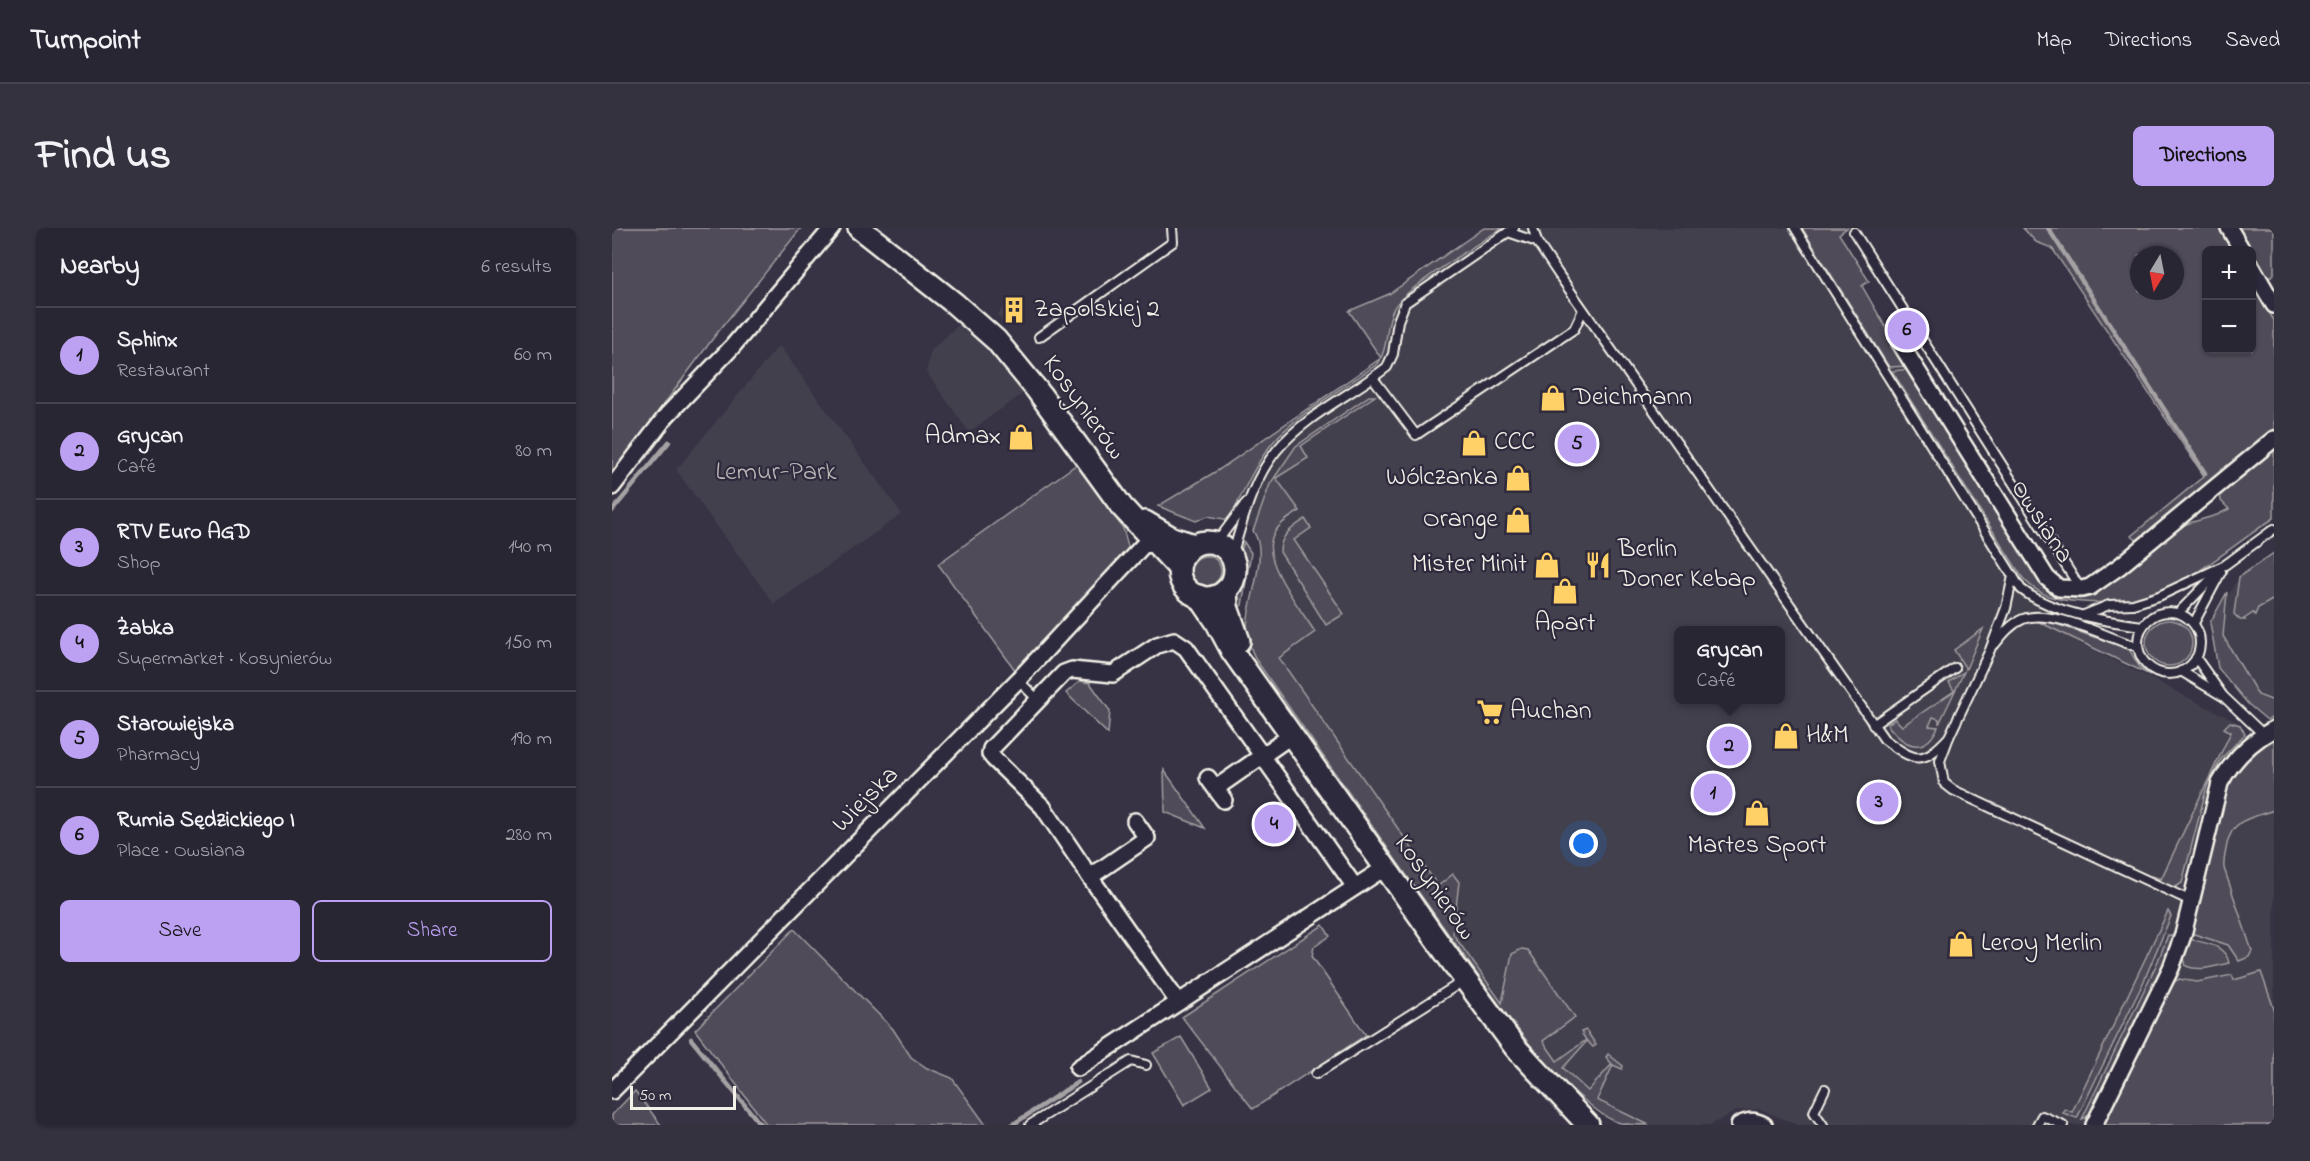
<!DOCTYPE html>
<meta charset="utf-8">
<style>
body{margin:0;font-family:"Indie Flower",sans-serif;background:#35323f;color:#f1f3f6}
.controls{position:absolute;right:18px;top:18px;display:grid;overflow:hidden;border-radius:9px;box-shadow:0 2px 4px #0004}
.controls button{width:54px;height:54px;display:grid;place-items:center;padding:0;border:0;border-bottom:2px solid #45434e;background:#292633;color:#f1f3f6;font:30px sans-serif}
.compass{position:absolute;left:1518px;top:18px;width:54px;height:54px;border-radius:50%;background:#292633;box-shadow:0 2px 4px #0004;rotate:190deg}
.scale{position:absolute;left:18px;bottom:15px;width:106px;box-sizing:border-box;padding-left:6px;border:3px solid #f4f1e8;border-top:0;font-size:16px;line-height:21px;white-space:nowrap;color:#f4f1e8;-webkit-text-stroke:4px #2f2a3d;paint-order:stroke}
.you{position:absolute;left:972px;top:616px;width:21px;height:21px;margin:-15px;border:4px solid #fff;border-radius:50%;background:#1a73e8;box-shadow:0 0 0 9px #1a73e833}
.badge{display:grid;place-items:center;width:39px;height:39px;border-radius:50%;background:#bca0f2;color:#111;font-size:20px;font-weight:700}
.pin{position:absolute;translate:-50% -50%;border:3px solid #fff;box-shadow:0 2px 6px #0006}
.popup{position:absolute;left:1062px;top:398px;width:111px;height:78px;box-sizing:border-box;display:grid;place-content:center;border-radius:9px;background:#292633;filter:drop-shadow(0 2px 4px #0005);font-size:20px;white-space:nowrap;color:#a5a5ac}
.popup b{font-size:22px;color:#f1f3f6}
.popup::after{content:'';position:absolute;left:50%;top:100%;margin-left:-12px;border:12px solid transparent;border-top-color:#292633}
.list{margin:0;padding:0;list-style:none}
h2{display:flex;justify-content:space-between;align-items:center;height:78px;margin:0;padding:0 24px;font-size:26px}
h2 small{font-size:20px;font-weight:400;color:#a5a5ac}
.list li{display:grid;grid-template-columns:39px 1fr auto;gap:18px;align-items:center;box-sizing:border-box;height:96px;padding:0 24px;border-top:2px solid #45434e}
.list b{display:block;font-size:22px;white-space:nowrap}
.list p{margin:0;font-size:20px;white-space:nowrap;color:#a5a5ac}
.list em{font-size:20px;font-style:normal;color:#a5a5ac}
.actions{display:flex;gap:12px;padding:18px 24px}
.actions a{flex:1;padding:14px 0;border:2px solid #bca0f2;border-radius:9px;text-align:center;font-size:21px;color:#bca0f2}
.actions .main{background:#bca0f2;color:#111}
.map{position:relative;flex:none;width:1662px;height:897px;overflow:hidden;border-radius:9px}
header{display:flex;align-items:center;gap:36px;box-sizing:border-box;height:84px;padding:0 30px;background:#292633;border-bottom:2px solid #45434e}
header strong{font-size:28px}
nav{display:flex;gap:33px;margin-inline-start:auto;font-size:21px}
.intro{display:flex;align-items:center;justify-content:space-between;box-sizing:border-box;height:144px;padding:0 36px}
h1{margin:0;font-size:42px}
.button{padding:15px 27px;border-radius:9px;background:#bca0f2;color:#111;font-size:21px;font-weight:700}
main{display:flex;gap:36px;padding:0 36px}
aside{flex:1;background:#292633;border-radius:9px;box-shadow:0 2px 4px #0004}
.map>svg:first-child{display:block}
.built{fill:#433f4e;fill-rule:evenodd}
.green{fill:#504b59;stroke:#a29ea0;stroke-width:1.5;fill-rule:evenodd}
.lines{fill:none;stroke-linecap:round;stroke-linejoin:round}
.stream{stroke:#a6a2a4;stroke-width:4.5}
.lane-casing{stroke:#f4f1e8;stroke-width:12}
.street-casing{stroke:#f4f1e8;stroke-width:20}
.secondary-casing{stroke:#f4f1e8;stroke-width:26}
.lane{stroke:#2f2a3d;stroke-width:8}
.street{stroke:#2f2a3d;stroke-width:15}
.secondary{stroke:#2f2a3d;stroke-width:21}
.labels{text-anchor:middle;dominant-baseline:central;stroke-width:4.5;stroke-linejoin:round;paint-order:stroke}
.poi-label{font-size:26px;fill:#f4f1e8;stroke:#2f2a3d;text-anchor:start}
.street-label{font-size:26px;fill:#f4f1e8;stroke:#2f2a3d}
.park-label{font-size:26px;fill:#bbb7b6;stroke:#2f2a3d}
</style>
<header>
<strong>Turnpoint</strong>
<nav><a>Map</a><a>Directions</a><a>Saved</a></nav>
</header>
<div class="intro"><h1>Find us</h1><a class="button">Directions</a></div>
<main>
<aside>
<h2>Nearby<small>6 results</small></h2>
<ul class="list">
<li><span class="badge">1</span><div><b>Sphinx</b><p>Restaurant</p></div><em>60 m</em></li>
<li><span class="badge">2</span><div><b>Grycan</b><p>Café</p></div><em>80 m</em></li>
<li><span class="badge">3</span><div><b>RTV Euro AGD</b><p>Shop</p></div><em>140 m</em></li>
<li><span class="badge">4</span><div><b>Żabka</b><p>Supermarket · Kosynierów</p></div><em>150 m</em></li>
<li><span class="badge">5</span><div><b>Starowiejska</b><p>Pharmacy</p></div><em>190 m</em></li>
<li><span class="badge">6</span><div><b>Rumia Sędzickiego I</b><p>Place · Owsiana</p></div><em>280 m</em></li>
</ul>
<div class="actions"><a class="main">Save</a><a>Share</a></div>
</aside>
<div class="map">
<svg width="1662" height="897" viewBox="0 0 1662 897">
<rect width="100%" height="100%" fill="#373244"/>
<filter id="ink" filterUnits="userSpaceOnUse"><feTurbulence type="fractalNoise" baseFrequency=".0167" numOctaves="2"/><feDisplacementMap in="SourceGraphic" scale="12" xChannelSelector="R" yChannelSelector="G"/><feConvolveMatrix kernelMatrix="1 2 1 2 8 2 1 2 1" color-interpolation-filters="sRGB"/></filter>
<g filter="url(#ink)">
<g class="built">
<path d="M871,0H1206L1416,343L1462,412L1627,495L1633,506L1650,522L1662,523V897H1186L1147,881L1124,883L1099,897H1031L981,874L902,792L817,671L826,658L666,429L703,404L655,327L643,302L611,285L608,241L770,130L777,66ZM1066,402H1168V472H1066Z"/>
<polygon points="398,73 412,87 399,100 385,87"/>
<polygon points="346,97 393,136 413,164 357,204 314,144 319,122"/>
<polygon points="167,117 290,286 162,376 64,242"/>
<polygon points="1662,326 1662,484 1609,436 1607,388 1622,356 1651,331"/>
</g>
<g class="green">
<polygon points="0,0 189,0 102,109 0,246"/>
<path d="M872,0H890C868,15 792,61 782,80C772,97 778,121 764,137C734,159 687,185 663,212C643,235 631,265 617,292L596,288L584,293L546,278L608,241L769,130L737,83L777,66Z"/>
<polygon points="1190,0 1235,0 1227,6 1257,53 1250,58 1296,138 1277,139"/>
<path d="M1411,0H1607L1621,22H1594V122H1640V54L1662,93V203L1525,312L1519,308L1592,248L1440,20L1424,14ZM1527,27H1563V63H1527Z"/>
<polygon points="1624,0 1662,0 1662,46 1653,53 1640,28 1640,22 1637,22"/>
<path d="M1298,141L1438,365L1468,371L1485,362L1574,296L1605,287L1617,281L1609,273L1608,263L1662,217V290C1595,334 1558,380 1471,374C1447,373 1426,368 1410,349L1280,143Z"/>
<path d="M757,168H763L689,218L696,230L664,250L688,283C676,290 662,299 659,313C653,337 690,383 703,404L667,430L826,658L841,646L847,654L841,706L890,775L900,726L910,721L916,722L963,789L931,813L945,833L974,812L969,804L974,802L984,817L981,819L975,813L951,840L976,863L1000,836L994,829L996,826L1011,838L1010,841L1001,837L985,872L1037,897C1013,897 1003,897 983,881C926,837 887,776 845,718C777,624 711,527 644,432C639,422 635,412 635,400C635,374 658,325 641,303L658,256L684,218Z"/>
<polygon points="465,236 511,300 517,322 509,337 406,446 326,336"/>
<path d="M693,291L699,300L682,312L732,386L714,397L668,324C668,307 680,300 693,291Z"/>
<polygon points="632,314 639,325 638,331 630,377 621,383 622,365 628,346 626,331"/>
<polygon points="1662,325 1662,371 1646,380 1643,387 1641,385 1632,391 1633,392 1628,392 1622,386 1627,349"/>
<circle cx="594" cy="343" r="15"/>
<polygon points="1615,364 1611,408 1646,467 1662,473 1662,489 1655,492 1636,476 1606,440 1598,395"/>
<circle cx="1557" cy="415" r="23"/>
<polygon points="1425,393 1438,394 1517,421 1528,440 1538,447"/>
<polygon points="1371,401 1354,441 1342,422"/>
<path d="M1352,444L1327,496V491L1321,489L1317,498L1326,499C1312,529 1291,518 1275,496L1283,491L1290,498L1342,463L1337,454Z"/>
<polygon points="468,453 478,455 498,483 496,506 454,465"/>
<polygon points="1618,494 1628,497 1633,506 1609,531 1595,558 1570,655 1562,660 1539,650 1540,648 1549,651 1619,504 1612,500"/>
<path d="M1662,511V582C1640,590 1621,590 1615,616C1614,624 1611,631 1612,640L1640,723L1637,729L1627,733L1616,717L1579,705L1616,558C1627,537 1642,523 1662,511Z"/>
<polygon points="552,542 593,600 553,584"/>
<polygon points="1556,683 1559,688 1531,755 1465,890 1451,885 1453,881 1460,884"/>
<polygon points="711,697 718,708 702,719 700,728 754,807 641,881 570,789"/>
<polygon points="182,701 281,801 299,829 315,840 340,850 374,897 155,897 83,802"/>
<path d="M1556,707L1563,709C1543,768 1508,829 1480,886L1470,891L1546,733Z"/>
<path d="M1578,711C1594,716 1613,716 1617,735C1603,738 1588,744 1574,738L1572,730Z"/>
<polygon points="1649,744 1662,781 1662,897 1490,897 1511,858 1559,756 1567,751 1585,754 1620,747 1622,752"/>
<polygon points="569,809 600,860 572,877 541,825"/>
<polygon points="23,863 49,897 0,897 0,887"/>
</g>
<g class="lines">
<g class="stream">
<polyline points="1436,0 1593,245"/>
<polyline points="0,283 57,214"/>
<polyline points="79,811 149,897"/>
<polyline points="400,897 466,854"/>
</g>
<g class="lane-casing">
<g id="lane">
<path d="M921,0L925,14L947,47L1272,511C1303,534 1310,538 1337,509"/>
<path d="M1183,0L1409,361C1439,385 1492,393 1531,398"/>
<polyline points="896,4 925,14"/>
<polyline points="1242,4 1468,360"/>
<polyline points="427,109 561,14 560,0"/>
<polyline points="761,150 804,207 962,101 971,82"/>
<polyline points="604,315 634,275"/>
<path d="M620,328C631,292 640,252 665,222C694,187 739,167 775,139L781,126L786,93L793,75L902,0"/>
<polyline points="1401,348 1394,380 1378,422 1337,509 1328,533 1332,555 1341,562 1579,673"/>
<circle cx="1557" cy="415" r="31"/>
<polyline points="1566,385 1607,343"/>
<polyline points="1472,387 1497,377 1521,376 1547,368 1613,337 1662,301"/>
<polyline points="1582,395 1609,344"/>
<path d="M1383,416C1391,406 1399,396 1411,391C1440,380 1496,410 1526,419"/>
<polyline points="1584,430 1611,468 1652,507"/>
<polyline points="1569,443 1609,467"/>
<polyline points="406,452 425,471"/>
<polyline points="1261,497 1343,440"/>
<polyline points="704,846 853,752"/>
<polyline points="418,897 519,833 534,837"/>
<polyline points="1211,897 1202,884 1213,861"/>
<polyline points="1425,897 1430,888 1451,897"/>
</g>
</g>
<g class="street-casing">
<g id="street">
<polyline points="1617,0 1630,22"/>
<polyline points="1640,39 1662,77"/>
<polyline points="1288,115 1435,350 1447,360 1470,361 1478,359 1508,338 1662,211"/>
<polyline points="0,259 55,187 120,119 220,0"/>
<polyline points="596,550 612,572"/>
<polyline points="604,560 680,507"/>
<polyline points="523,593 535,610 478,649 566,774"/>
<polyline points="478,649 431,579 382,531 378,526 379,521 452,445 460,442 501,446 545,417 562,412 574,420 743,659"/>
<polyline points="466,840 774,639"/>
<polyline points="0,863 406,452 538,310"/>
<path d="M1127,897C1137,892 1143,892 1152,897"/>
<path d="M1482,897L1559,740L1571,707L1608,555C1621,531 1638,514 1662,501"/>
</g>
</g>
<g class="secondary-casing">
<g id="secondary">
<polyline points="247,0 342,75 384,112 425,162 510,279 567,340"/>
<polyline points="533,294 560,310 582,317"/>
<circle cx="595" cy="342" r="28"/>
<polyline points="614,362 615,379 627,413"/>
<polyline points="587,368 604,393 620,423 838,731 903,819 976,897"/>
</g>
</g>
<use href="#lane" class="lane"/>
<use href="#street" class="street"/>
<use href="#secondary" class="secondary"/>
</g>
</g>
<defs>
<g id="building-bare" transform="scale(2.07)"><path d="M-4-6H4V6H1V3H-1V6H-4ZM-2.5-4.3h1.7v1.8h-1.7ZM.8-4.3h1.7v1.8H.8ZM-2.5-1h1.7V.8h-1.7ZM.8-1h1.7V.8H.8Z" fill="#ffd166" stroke="#2f2a3d" stroke-width="2.5" paint-order="stroke"/></g>
<g id="shop-bare" transform="scale(2.07)"><path d="M-5-2.5h2.3a2.7 3.5 0 0 1 5.4 0H5L5.5 6h-11ZM-1.5-2.5h3a1.5 2.3 0 0 0-3 0Z" fill="#ffd166" stroke="#2f2a3d" stroke-width="2.5" paint-order="stroke"/></g>
<g id="restaurant-bare" transform="scale(2.07)"><path d="M-5-6h1v4h1v-4h1v4h1v-4h1v5L-1.5 .5V6h-2V.5L-5-1ZM5-6V6H3V1.5H1.5Q1.5-4 5-6Z" fill="#ffd166" stroke="#2f2a3d" stroke-width="2.5" paint-order="stroke"/></g>
<g id="supermarket-bare" transform="scale(2.07)"><path d="M-6-5.5h2.5l.6 2H6L4.5 2H-2.5L-4.4-4H-6ZM-1.5 3.2a1.3 1.3 0 1 0 .1 0ZM3 3.2a1.3 1.3 0 1 0 .1 0Z" fill="#ffd166" stroke="#2f2a3d" stroke-width="2.5" paint-order="stroke"/></g>
</defs>
<g fill-rule="evenodd">
<use href="#building-bare" x="402" y="82"/>
<use href="#shop-bare" x="941" y="170"/>
<use href="#shop-bare" x="409" y="209"/>
<use href="#shop-bare" x="862" y="215"/>
<use href="#shop-bare" x="906" y="250"/>
<use href="#shop-bare" x="906" y="292"/>
<use href="#shop-bare" x="935" y="337"/>
<use href="#restaurant-bare" x="986" y="337"/>
<use href="#shop-bare" x="953" y="363"/>
<use href="#supermarket-bare" x="878" y="484"/>
<use href="#shop-bare" x="1174" y="508"/>
<use href="#shop-bare" x="1145" y="585"/>
<use href="#shop-bare" x="1349" y="716"/>
</g>
<g class="labels">
<g class="poi-label">
<text x="422" y="82">Zapolskiej 2</text>
<text x="961" y="170">Deichmann</text>
<text x="389" y="209" text-anchor="end">Admax</text>
<text x="882" y="215">CCC</text>
<text x="886" y="250" text-anchor="end">Wólczanka</text>
<text x="886" y="292" text-anchor="end">Orange</text>
<text x="1006" y="322">Berlin<tspan x="1006" dy="30">Doner Kebap</tspan></text>
<text x="915" y="337" text-anchor="end">Mister Minit</text>
<text x="953" y="396" text-anchor="middle">Apart</text>
<text x="898" y="484">Auchan</text>
<text x="1194" y="508">H&amp;M</text>
<text x="1145" y="618" text-anchor="middle">Martes Sport</text>
<text x="1369" y="716">Leroy Merlin</text>
</g>
<g class="street-label">
<text transform="translate(471 180) rotate(54)">Kosynierów</text>
<text transform="translate(1429 294) rotate(57)">Owsiana</text>
<text transform="translate(254 572) rotate(-45)">Wiejska</text>
<text transform="translate(822 660) rotate(55)">Kosynierów</text>
</g>
<g class="park-label">
<text x="164" y="245">Lemur-Park</text>
</g>
</g>
</svg>
<div class="controls">
<button>+</button>
<button>−</button>
</div>
<svg class="compass" viewBox="-18 -18 36 36"><path d="M0-13l5 13h-10z" fill="#e53935"/><path d="M0 13l5-13h-10z" fill="#a5a5ac"/></svg>
<div class="scale">50 m</div>
<div class="you"></div>
<div class="pin badge" style="left:1101px;top:565px">1</div>
<div class="pin badge" style="left:1117px;top:518px">2</div>
<div class="popup"><b>Grycan</b>Café</div>
<div class="pin badge" style="left:1267px;top:574px">3</div>
<div class="pin badge" style="left:662px;top:596px">4</div>
<div class="pin badge" style="left:965px;top:216px">5</div>
<div class="pin badge" style="left:1295px;top:102px">6</div>
</div>
</main>
